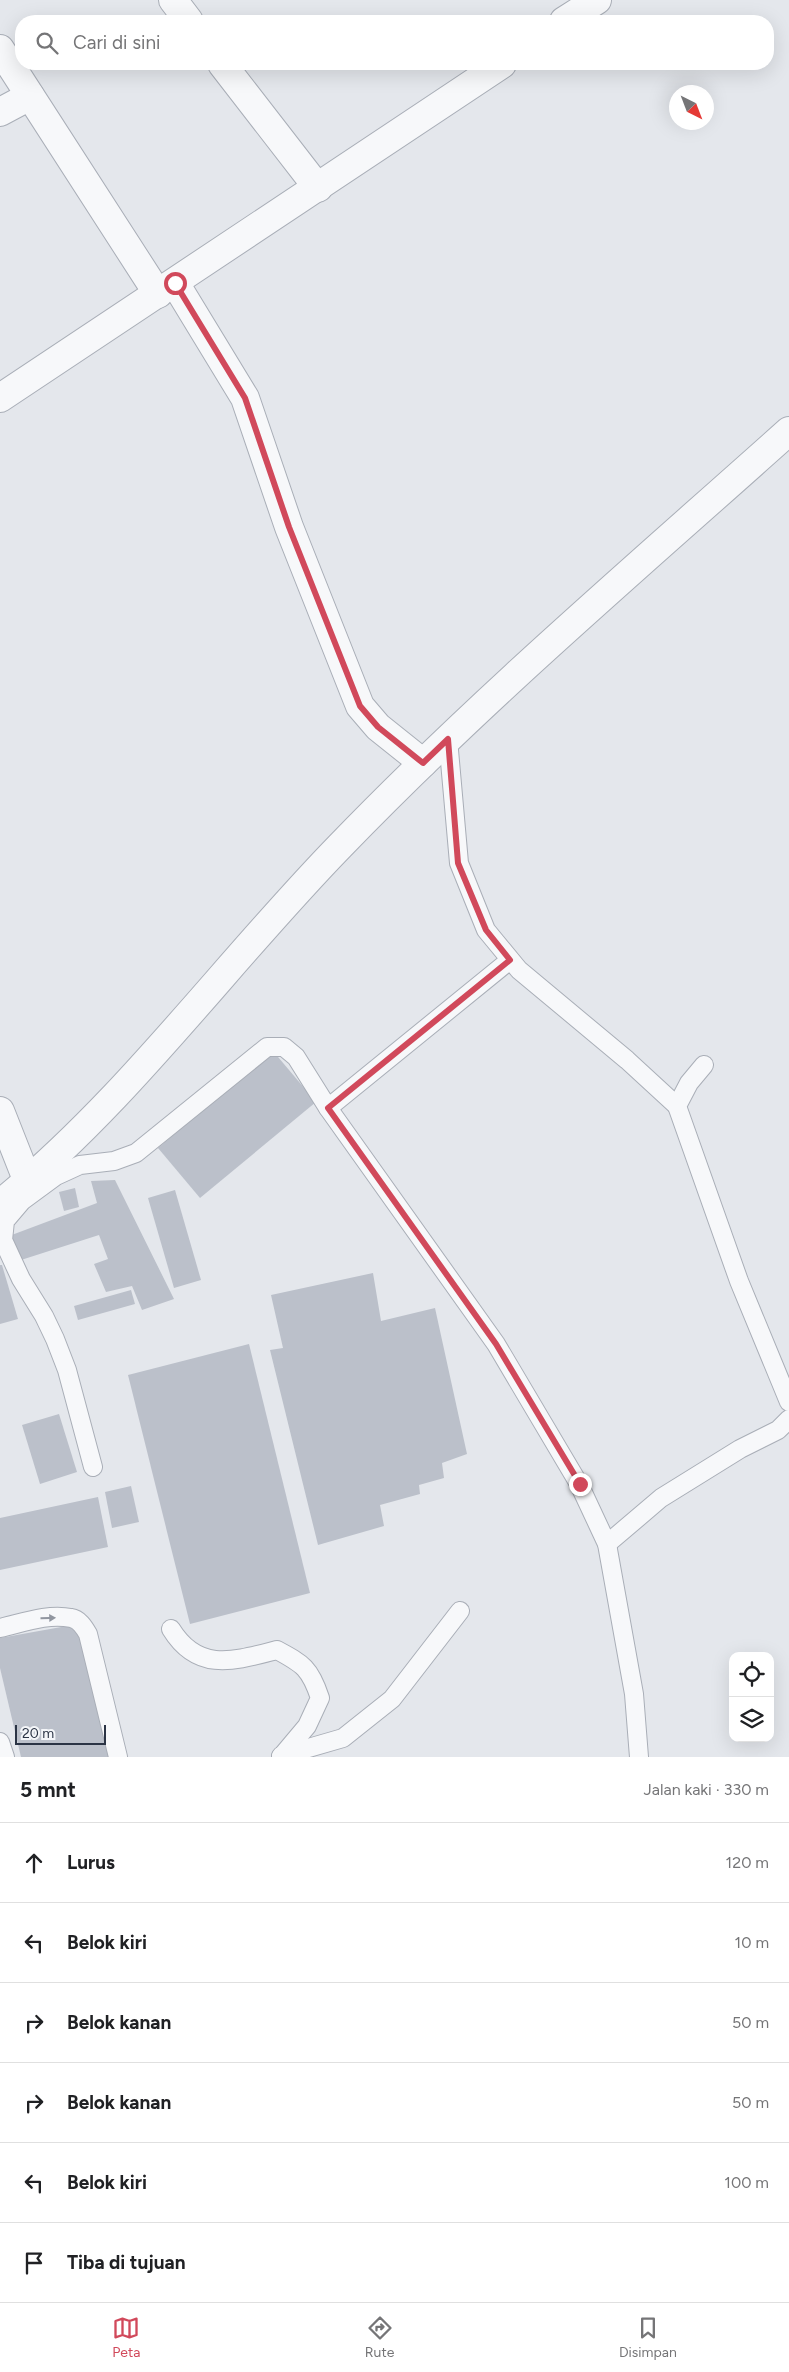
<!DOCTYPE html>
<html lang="id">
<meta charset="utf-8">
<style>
body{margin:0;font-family:Figtree,sans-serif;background:#f2f2f2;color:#202124}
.controls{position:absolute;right:15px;bottom:15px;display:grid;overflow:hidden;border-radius:10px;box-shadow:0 5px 20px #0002}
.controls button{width:45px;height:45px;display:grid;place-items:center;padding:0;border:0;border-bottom:1px solid #e0e0e0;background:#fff;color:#202124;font:25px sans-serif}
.compass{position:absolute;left:669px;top:85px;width:45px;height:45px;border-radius:50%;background:#fff;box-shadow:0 5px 20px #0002;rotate:138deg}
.scale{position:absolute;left:15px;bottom:12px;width:91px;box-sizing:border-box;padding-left:5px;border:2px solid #2b3445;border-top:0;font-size:14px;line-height:18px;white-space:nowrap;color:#2b3445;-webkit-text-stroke:4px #f4f6f9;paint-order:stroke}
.stop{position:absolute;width:15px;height:15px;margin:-11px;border:4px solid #d1495b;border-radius:50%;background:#fff}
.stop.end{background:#d1495b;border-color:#fff;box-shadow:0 1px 5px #0008}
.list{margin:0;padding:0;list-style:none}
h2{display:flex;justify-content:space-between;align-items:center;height:65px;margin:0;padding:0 20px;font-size:21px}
h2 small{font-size:16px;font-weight:400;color:#757577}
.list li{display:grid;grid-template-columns:32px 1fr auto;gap:15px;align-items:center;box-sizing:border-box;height:80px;padding:0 20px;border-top:1px solid #e0e0e0}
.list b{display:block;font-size:19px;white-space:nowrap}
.list em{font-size:16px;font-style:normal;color:#757577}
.icon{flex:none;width:28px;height:28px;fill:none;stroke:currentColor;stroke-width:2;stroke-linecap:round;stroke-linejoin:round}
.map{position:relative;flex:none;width:789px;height:1757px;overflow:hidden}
.search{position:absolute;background:#fff;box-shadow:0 5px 20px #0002;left:15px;right:15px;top:15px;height:55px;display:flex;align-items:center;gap:12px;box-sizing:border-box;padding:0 18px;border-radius:20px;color:#757577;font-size:19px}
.sheet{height:545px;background:#fff}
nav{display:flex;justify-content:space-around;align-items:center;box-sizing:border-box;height:70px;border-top:1px solid #e0e0e0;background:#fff;font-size:14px;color:#757577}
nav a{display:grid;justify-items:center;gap:2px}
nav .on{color:#d1495b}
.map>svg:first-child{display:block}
.building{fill:#bbc0ca}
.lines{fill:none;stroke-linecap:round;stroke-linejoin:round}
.service-casing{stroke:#a9aeb7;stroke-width:20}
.minor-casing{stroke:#a9aeb7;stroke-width:30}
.service{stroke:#f7f8fa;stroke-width:18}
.minor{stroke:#f7f8fa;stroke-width:28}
.oneway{fill:#9196a0}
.route{stroke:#d1495b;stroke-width:6}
</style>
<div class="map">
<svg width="789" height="1757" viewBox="0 0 789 1757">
<rect width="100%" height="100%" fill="#e4e7ec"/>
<g class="building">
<polygon points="273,1051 316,1102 200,1198 158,1148"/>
<polygon points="115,1180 174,1299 142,1310 132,1286 106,1292 94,1264 108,1259 99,1235 21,1260 9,1236 97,1203 91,1181"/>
<polygon points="75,1188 79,1207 64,1211 59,1192"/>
<polygon points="175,1190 201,1280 174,1288 148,1198"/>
<polygon points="0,1265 2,1265 18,1319 0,1324"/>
<polygon points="373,1273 381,1321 435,1308 467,1454 442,1463 444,1478 419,1485 420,1494 380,1505 384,1526 318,1545 270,1350 283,1348 271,1295"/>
<polygon points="131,1290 135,1304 78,1320 74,1306"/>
<polygon points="249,1344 310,1593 190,1624 128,1375"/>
<polygon points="59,1414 77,1472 40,1484 22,1425"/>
<polygon points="131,1486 139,1522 112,1528 105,1492"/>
<polygon points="98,1497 108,1547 0,1570 0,1518"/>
<polygon points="78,1624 112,1757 21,1757 0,1668 0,1638"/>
</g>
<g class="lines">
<g class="service-casing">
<g id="service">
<polyline points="448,739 459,863 486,930 519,970 627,1060 677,1106"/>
<polyline points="704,1065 689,1083 677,1106 739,1281 789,1402"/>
<polyline points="328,1108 510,960"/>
<polyline points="93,1467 67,1370 55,1339 44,1316 21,1279 3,1240 5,1221 22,1201 56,1176 80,1165 114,1161 136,1153 267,1047 284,1047 296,1057 328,1108 496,1344 579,1484 607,1544 634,1694 639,1757"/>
<polyline points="607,1544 661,1498 740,1449 778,1430 789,1419"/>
<path d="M0,1628C22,1623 48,1613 71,1618C79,1619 84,1627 88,1634L118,1757"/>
<path d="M171,1629C198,1673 234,1661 277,1650C303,1664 310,1668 320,1698L307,1726L281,1757"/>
<polyline points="0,1742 5,1757"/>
<polyline points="281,1756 343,1738 392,1699 460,1611"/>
</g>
</g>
<g class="minor-casing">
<g id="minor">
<polyline points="173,0 189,21"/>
<polyline points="564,21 597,0"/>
<polyline points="0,49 158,294"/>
<polyline points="222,64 318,188"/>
<polyline points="0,112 30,96"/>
<polyline points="175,283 245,398 289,527 360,706 378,727 423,763"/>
<polyline points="0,398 502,64"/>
<polyline points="0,1111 28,1182"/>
<path d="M0,1204C128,1100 225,964 340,846C482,699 637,567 789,431"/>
</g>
</g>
<use href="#service" class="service"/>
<use href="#minor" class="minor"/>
</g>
<defs><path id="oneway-solid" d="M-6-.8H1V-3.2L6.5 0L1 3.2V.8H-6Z" transform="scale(1.25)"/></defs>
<use class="oneway" href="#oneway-solid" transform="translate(48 1618) rotate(-2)"/>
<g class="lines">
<polyline class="route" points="175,283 245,398 289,527 360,706 378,727 423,763 448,739 458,863 486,930 510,960 328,1108 496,1344 580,1484"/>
</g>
</svg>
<div class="controls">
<button><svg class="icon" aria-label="locate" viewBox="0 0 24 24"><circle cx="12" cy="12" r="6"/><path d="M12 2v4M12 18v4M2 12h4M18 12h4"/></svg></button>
<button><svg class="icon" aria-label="layers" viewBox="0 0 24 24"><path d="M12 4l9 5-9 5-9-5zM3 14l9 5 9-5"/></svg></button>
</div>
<svg class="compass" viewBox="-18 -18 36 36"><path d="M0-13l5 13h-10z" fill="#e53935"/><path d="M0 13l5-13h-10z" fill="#757577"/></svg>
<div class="scale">20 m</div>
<div class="stop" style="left:175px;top:283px"></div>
<div class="stop end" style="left:580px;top:1484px"></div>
<div class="search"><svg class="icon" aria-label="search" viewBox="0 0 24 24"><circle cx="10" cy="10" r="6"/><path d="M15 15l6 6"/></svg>Cari di sini</div>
</div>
<section class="sheet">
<h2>5 mnt<small>Jalan kaki · 330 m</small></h2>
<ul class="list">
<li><svg class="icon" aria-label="ahead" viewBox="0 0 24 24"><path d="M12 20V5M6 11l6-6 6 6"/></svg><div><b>Lurus</b></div><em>120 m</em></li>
<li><svg class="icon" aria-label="left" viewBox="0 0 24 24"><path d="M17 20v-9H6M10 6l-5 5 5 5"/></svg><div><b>Belok kiri</b></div><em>10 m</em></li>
<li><svg class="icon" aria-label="right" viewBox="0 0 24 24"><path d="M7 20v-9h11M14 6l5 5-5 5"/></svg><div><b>Belok kanan</b></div><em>50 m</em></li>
<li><svg class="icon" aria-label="right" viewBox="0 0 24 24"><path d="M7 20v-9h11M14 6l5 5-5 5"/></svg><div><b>Belok kanan</b></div><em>50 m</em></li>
<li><svg class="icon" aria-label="left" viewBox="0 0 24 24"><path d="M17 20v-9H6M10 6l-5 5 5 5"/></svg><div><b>Belok kiri</b></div><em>100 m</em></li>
<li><svg class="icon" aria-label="arrive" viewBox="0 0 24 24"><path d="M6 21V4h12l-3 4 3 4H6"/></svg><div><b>Tiba di tujuan</b></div></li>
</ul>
</section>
<nav>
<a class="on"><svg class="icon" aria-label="map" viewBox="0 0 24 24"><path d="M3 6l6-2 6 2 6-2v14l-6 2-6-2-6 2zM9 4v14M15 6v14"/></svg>Peta</a>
<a><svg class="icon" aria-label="directions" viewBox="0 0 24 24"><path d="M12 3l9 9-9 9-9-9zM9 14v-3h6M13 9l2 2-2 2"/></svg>Rute</a>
<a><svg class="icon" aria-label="saved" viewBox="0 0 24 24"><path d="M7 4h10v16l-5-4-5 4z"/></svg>Disimpan</a>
</nav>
